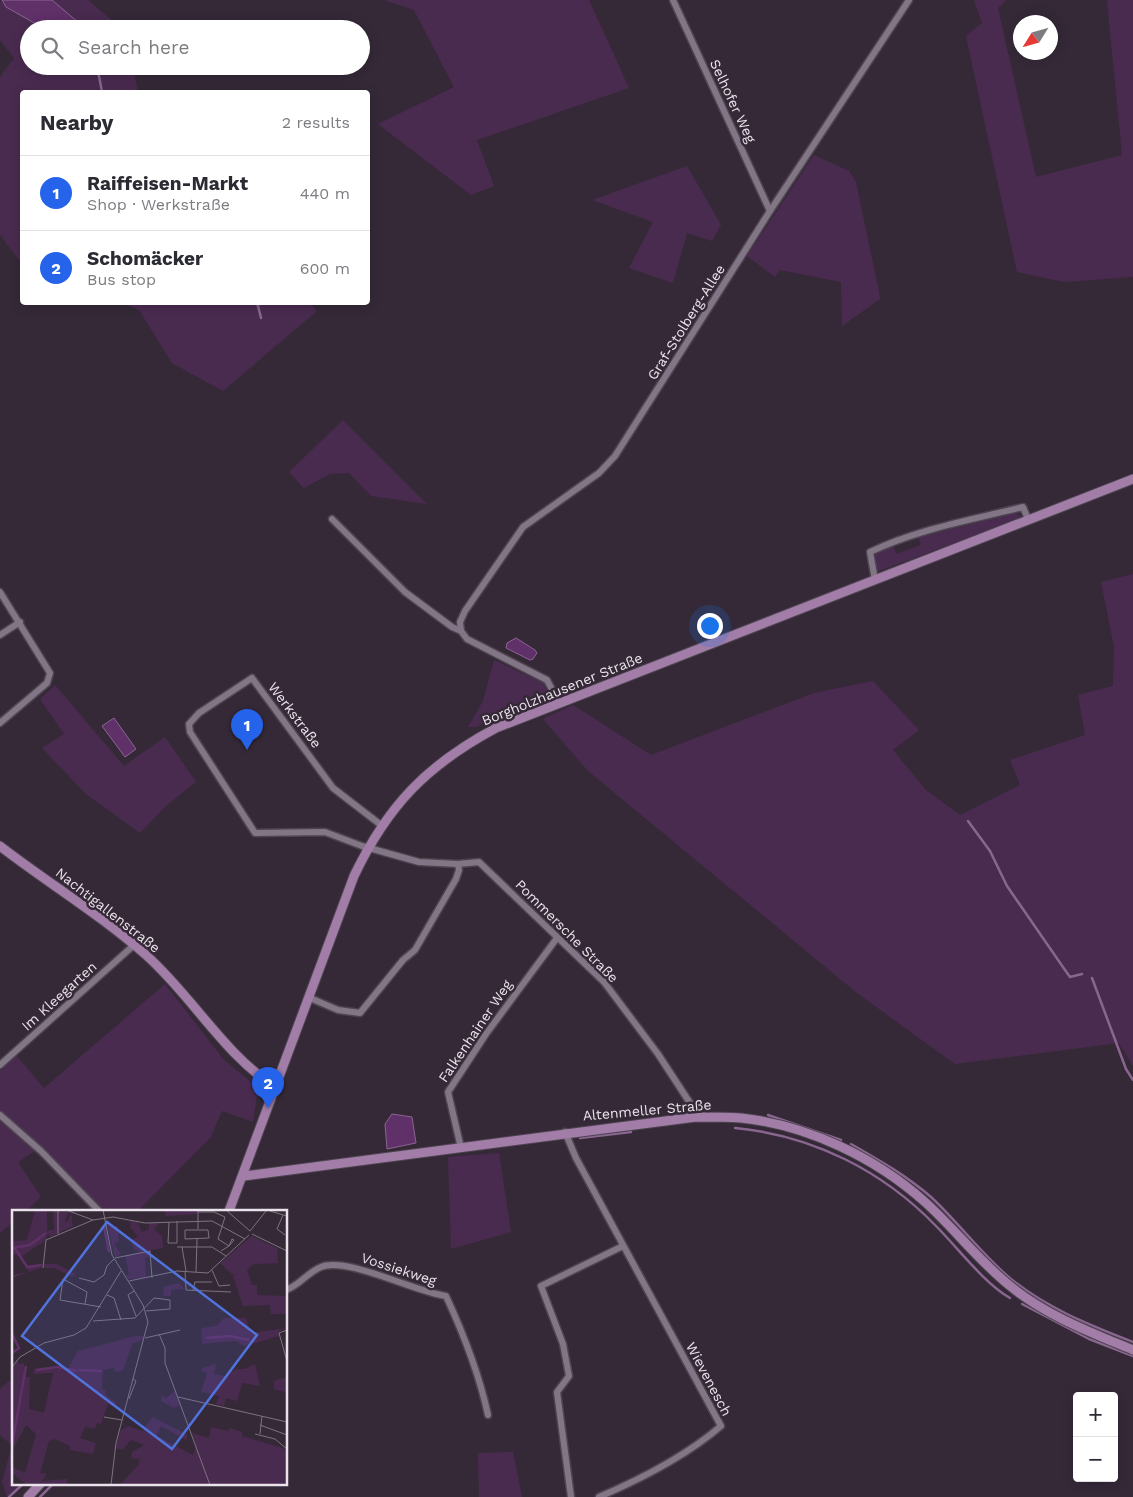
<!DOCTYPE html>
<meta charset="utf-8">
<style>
body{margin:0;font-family:"Work Sans",sans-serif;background:#f7f7f7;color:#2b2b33}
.controls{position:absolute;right:15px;bottom:15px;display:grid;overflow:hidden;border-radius:5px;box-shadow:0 2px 12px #0003}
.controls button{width:45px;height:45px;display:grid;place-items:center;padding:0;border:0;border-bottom:1px solid #e1e1e2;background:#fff;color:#2b2b33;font:25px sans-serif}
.compass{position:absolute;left:1013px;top:15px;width:45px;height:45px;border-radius:50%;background:#fff;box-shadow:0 2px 12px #0003;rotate:233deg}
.you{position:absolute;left:709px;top:625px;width:18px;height:18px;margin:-12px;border:4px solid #fff;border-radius:50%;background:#1a73e8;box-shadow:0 0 0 8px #1a73e833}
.badge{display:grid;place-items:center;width:32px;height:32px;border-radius:50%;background:#2563eb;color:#fff;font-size:16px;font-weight:700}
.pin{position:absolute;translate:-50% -41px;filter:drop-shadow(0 1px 2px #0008)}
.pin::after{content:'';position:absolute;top:26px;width:18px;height:15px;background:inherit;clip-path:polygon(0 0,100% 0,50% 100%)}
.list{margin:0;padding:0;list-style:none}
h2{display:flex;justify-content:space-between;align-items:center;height:65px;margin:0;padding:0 20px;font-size:21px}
h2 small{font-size:16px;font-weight:400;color:#7c7c81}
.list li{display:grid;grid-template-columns:32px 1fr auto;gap:15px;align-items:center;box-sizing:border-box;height:75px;padding:0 20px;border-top:1px solid #e1e1e2}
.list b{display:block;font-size:19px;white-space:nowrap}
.list p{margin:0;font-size:16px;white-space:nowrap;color:#7c7c81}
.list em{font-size:16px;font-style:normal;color:#7c7c81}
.icon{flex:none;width:28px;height:28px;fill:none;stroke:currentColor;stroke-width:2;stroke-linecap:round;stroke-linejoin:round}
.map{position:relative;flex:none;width:1133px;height:1497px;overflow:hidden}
.search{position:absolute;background:#fff;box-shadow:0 2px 12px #0003;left:20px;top:20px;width:350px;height:55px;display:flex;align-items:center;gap:12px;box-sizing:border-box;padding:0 18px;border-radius:28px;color:#7c7c81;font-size:19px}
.panel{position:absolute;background:#fff;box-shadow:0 2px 12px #0003;left:20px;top:90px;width:350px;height:215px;border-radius:5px}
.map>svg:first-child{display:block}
.green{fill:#4a2b50}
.water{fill:#603069;stroke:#896690}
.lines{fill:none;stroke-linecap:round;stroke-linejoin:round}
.stream{stroke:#896690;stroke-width:2.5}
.street-casing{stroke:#4d444f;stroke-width:9}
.secondary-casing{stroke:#4d444f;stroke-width:11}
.street{stroke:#827585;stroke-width:6}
.secondary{stroke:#a17da8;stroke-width:9}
.labels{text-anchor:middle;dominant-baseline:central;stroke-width:5;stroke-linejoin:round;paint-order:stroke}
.street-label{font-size:14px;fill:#eae3eb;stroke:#352937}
.inset-river{fill:none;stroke:#603069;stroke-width:2.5}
.inset-road{fill:none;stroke:#7d737f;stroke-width:1}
.view{fill:#5073dd;fill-opacity:0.15;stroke:#5073dd;stroke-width:2.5}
.inset-edge{fill:none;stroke:#eae3eb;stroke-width:2.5}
</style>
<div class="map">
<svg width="1133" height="1497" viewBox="0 0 1133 1497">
<rect width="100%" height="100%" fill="#352937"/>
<g class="green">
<polygon points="0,0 6,7 45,29 29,29 29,66 133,66 138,92 22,92 22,264 0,235 0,77 14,58 0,40"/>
<polygon points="52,0 88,0 122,29 81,29 79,23"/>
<polygon points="384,0 589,0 629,88 477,140 494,186 471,195 378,124 454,87 414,10"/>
<polygon points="974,0 1006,0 998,8 1036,177 1122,155 1107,0 1133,0 1133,277 1064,282 1017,272 966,36 982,23"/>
<polygon points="814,155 849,171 856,182 879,292 880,299 842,326 841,282 780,270 775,277 747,256"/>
<polygon points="687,166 721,225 712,241 687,233 673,283 629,268 653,222 592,200"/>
<polygon points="309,302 317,311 223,391 172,363 139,310 122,303"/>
<polygon points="343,420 427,504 371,496 349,473 330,474 304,488 289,472"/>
<polygon points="1016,513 1021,516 1019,519 876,572 873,562 877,552 893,546 896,554 921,545 918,537"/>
<polygon points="1133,574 1133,1066 1119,1043 955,1064 857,993 588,771 543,719 573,705 651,755 814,693 873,681 919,730 893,750 926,790 960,815 1020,785 1010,760 1085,735 1078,695 1113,686 1114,647 1101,582"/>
<polygon points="494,660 544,683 549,696 498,713 477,727 468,727 483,701"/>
<polygon points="55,685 124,766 165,737 196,782 167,805 140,833 86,794 42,748 64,734 40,699"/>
<polygon points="165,984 224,1060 258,1088 253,1122 222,1111 210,1138 138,1211 102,1211 71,1177 0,1110 0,1070 16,1055 44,1088"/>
<polygon points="0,1121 36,1150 18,1162 41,1197 26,1211 14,1211 14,1221 0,1233"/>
<polygon points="499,1153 511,1232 451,1249 448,1157"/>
<polygon points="14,1377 14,1483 22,1483 7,1497 2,1482 12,1445 0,1435 0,1389"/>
<polygon points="513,1452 522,1497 479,1497 478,1453"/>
</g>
<g class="water">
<polygon points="2,0 52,0 79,23 81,29 45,29 6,7"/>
<polygon points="516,638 535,650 537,653 533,659 530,660 506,648 507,643"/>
<polygon points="114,718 136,749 125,757 102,726"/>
<polygon points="392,1114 412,1117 416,1143 387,1149 385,1124"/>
</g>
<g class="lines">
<g class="stream">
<polyline points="94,66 99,76 102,92"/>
<polyline points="257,302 261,318"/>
<polyline points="968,821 990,851 1007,886 1065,970 1070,977 1082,974"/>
<polyline points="1092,978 1126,1069 1133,1080"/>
<polyline points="768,1115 841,1140"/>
<path d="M735,1128C812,1135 883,1171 936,1226C958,1248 984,1283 1010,1298"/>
<polyline points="580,1138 631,1132"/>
<path d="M851,1144C879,1160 907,1176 931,1197C959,1223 982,1255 1011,1279C1048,1309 1090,1325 1133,1342"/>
<polyline points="1022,1304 1089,1339 1133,1356"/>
<polyline points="9,1497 24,1483"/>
<polyline points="40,1497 54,1483"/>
</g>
<g class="street-casing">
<g id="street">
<polyline points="673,0 770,211"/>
<polyline points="332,519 405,592 452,627 461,631 467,639 547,680 559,703"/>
<path d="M875,580L870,552C918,529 971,520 1023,507L1028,519"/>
<polyline points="0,592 50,673 47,683 0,723"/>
<polyline points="461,631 460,622 465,611 523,527 599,473 615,456 770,211 909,0"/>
<polyline points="0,635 20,622"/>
<polyline points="381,825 333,788 252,678 199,713 189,724 190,732 255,833 325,832 362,846 419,862 458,864 479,862 604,982 658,1054 692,1106 696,1117"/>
<polyline points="310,998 338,1010 360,1013 403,960 415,950 456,879 459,870 458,864"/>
<polyline points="0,1065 134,945"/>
<polyline points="0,1115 41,1151 99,1211"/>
<path d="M565,1132L576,1158L721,1426C686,1456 641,1479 599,1497"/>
<polyline points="461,1148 448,1092 486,1034 557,938"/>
<path d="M286,1290C300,1285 308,1272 321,1267C346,1256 415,1292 446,1296C464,1335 479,1373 488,1415"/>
<polyline points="571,1497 557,1392 569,1376 563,1344 541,1286 623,1246"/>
</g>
</g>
<g class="secondary-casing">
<g id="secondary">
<path d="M0,846C48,883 101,915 146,955C193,997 222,1052 276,1088"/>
<path d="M244,1176L696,1117C711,1117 726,1117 741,1118C808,1125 876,1158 925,1202C954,1228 978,1260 1009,1285C1045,1315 1090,1332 1133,1350"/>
<path d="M229,1211L354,876C388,805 427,765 496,728L1133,479"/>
<polyline points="28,1497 41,1483"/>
</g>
</g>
<use href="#street" class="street"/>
<use href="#secondary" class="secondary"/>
</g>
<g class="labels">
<g class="street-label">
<text transform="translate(733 101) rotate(65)">Selhofer Weg</text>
<text transform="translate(686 322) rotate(-58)">Graf-Stolberg-Allee</text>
<text transform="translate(562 689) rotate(-22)">Borgholzhausener Straße</text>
<text transform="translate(295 715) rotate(53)">Werkstraße</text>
<text transform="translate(108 910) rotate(38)">Nachtigallenstraße</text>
<text transform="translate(567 931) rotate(45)">Pommersche Straße</text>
<text transform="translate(59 996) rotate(-42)">Im Kleegarten</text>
<text transform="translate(475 1031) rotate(-56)">Falkenhainer Weg</text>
<text transform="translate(647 1110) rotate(-5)">Altenmeller Straße</text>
<text transform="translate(399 1269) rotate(18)">Vossiekweg</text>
<text transform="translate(709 1379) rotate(62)">Wievenesch</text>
</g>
</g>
<g transform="translate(12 1210)">
<rect width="275" height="275" fill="#352937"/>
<path d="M23,0H35V21L42,19L41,1L57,2L53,11H56L59,3L61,16L38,27L36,23L34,30L10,46L16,57H31L0,68V65L17,62L9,46L0,44V31L15,30ZM153,0H185L186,4L153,6ZM118,10L126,13L130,22L137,19V13H147L142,19L150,26L151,38L127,42L122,39L118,30L126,27L119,18ZM95,13L100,17L106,16L107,31L102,34L109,44L103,47ZM240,26L265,38L266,53L241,54L235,60L240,75H245V85L275,86L274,104H259L258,95L231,96L221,66L225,64L221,65L208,53ZM138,42V47L133,48L134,68L117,69L114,66L117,64L113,45ZM32,54H45L63,64L61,67L42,58H32ZM167,73L172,79L159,80V86H152L151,77ZM212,108H234L239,123L275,118L267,121V126L232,136L224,131L190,134L189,118L204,116ZM123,126H132L131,130L120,134L111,161L103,162L102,158L91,160L90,179L94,181L93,185L104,192L102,197L96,194L89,214L85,213L83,219L73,217L68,228L84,233L81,244L58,240V236L43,229L37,231L28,263L35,264L30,271L55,269V275H15L0,263V257L13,263L24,224L14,215L0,241V157L5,150L7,154L12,153L14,167H18L17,199L32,203L41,163L21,164L22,159H56L66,141ZM204,154L202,164L213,166L224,159H233L243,154L248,176L230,173L225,191L214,188L212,196L204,194L207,186L189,182L195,163L189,161L190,158ZM275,167V183L262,179V171ZM163,181L168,195L162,198L149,191V185L154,188ZM141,207L176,225L174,230L149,216L145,226L181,245L184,236L180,223L197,228L199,217L216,221L218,218L230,222V226L270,238L275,240V275H108L126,255L128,249L119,248L120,242L132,235L119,230L110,240L104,238L108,221L116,216L130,221Z" fill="#4a2b50"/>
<path class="inset-river" d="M92,16L97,42M2,37L15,57L30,55M0,38L18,35L34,23M0,124L7,138L0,143M194,128L218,126L237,130M24,160L45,157L65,161M66,160L90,161M0,235L14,156"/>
<path class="inset-road" d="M54,0L81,10L101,7L133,13L200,11L233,29M91,0L100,45L131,95L136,112L104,233L99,275M214,0L238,21M258,1L275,6M186,2H202L213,7L206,29L217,36L220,29L222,30L217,36L209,41M271,5L265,19L273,25M157,12L156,33H165V11M186,19V0M173,20H196L197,28L173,29ZM238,21L254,1M46,24V0M240,24L275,41M165,37H200L214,46M170,37L174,61M103,48L138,41L140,68M31,58L34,30L81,10M200,60L207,76L218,75M173,61L174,80L219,82M184,62L185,29M67,68L82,72L92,65L95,56L102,49M117,71L165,61L196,63L237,25M181,80L183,72H200M122,81L116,85L124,106M95,85L102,88L109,110M73,94L75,82L51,69L48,90L89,97M81,111L123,108L142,88L158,90V99L134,101M275,120L267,123L275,151M147,124L153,138V153L198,275M133,128L168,120M0,157L8,147L32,133L62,125L74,118L109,61M166,187L275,212M117,189L124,171L121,169M92,207L110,210M248,215L275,225M243,224L263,229L275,239M248,224L250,206"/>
<path class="view" d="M95,12L245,125L160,239L10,126Z"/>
<rect width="275" height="275" class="inset-edge"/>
</g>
</svg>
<div class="controls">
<button>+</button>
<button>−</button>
</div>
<svg class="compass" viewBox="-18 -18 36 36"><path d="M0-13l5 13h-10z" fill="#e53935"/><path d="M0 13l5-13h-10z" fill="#7c7c81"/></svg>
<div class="you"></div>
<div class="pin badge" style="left:247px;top:750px">1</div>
<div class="pin badge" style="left:268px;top:1108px">2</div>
<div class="search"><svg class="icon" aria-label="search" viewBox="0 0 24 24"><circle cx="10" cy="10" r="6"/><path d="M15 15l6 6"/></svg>Search here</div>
<section class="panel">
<h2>Nearby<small>2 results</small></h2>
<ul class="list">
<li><span class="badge">1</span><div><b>Raiffeisen-Markt</b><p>Shop · Werkstraße</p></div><em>440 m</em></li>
<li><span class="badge">2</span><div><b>Schomäcker</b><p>Bus stop</p></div><em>600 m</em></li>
</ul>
</section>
</div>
